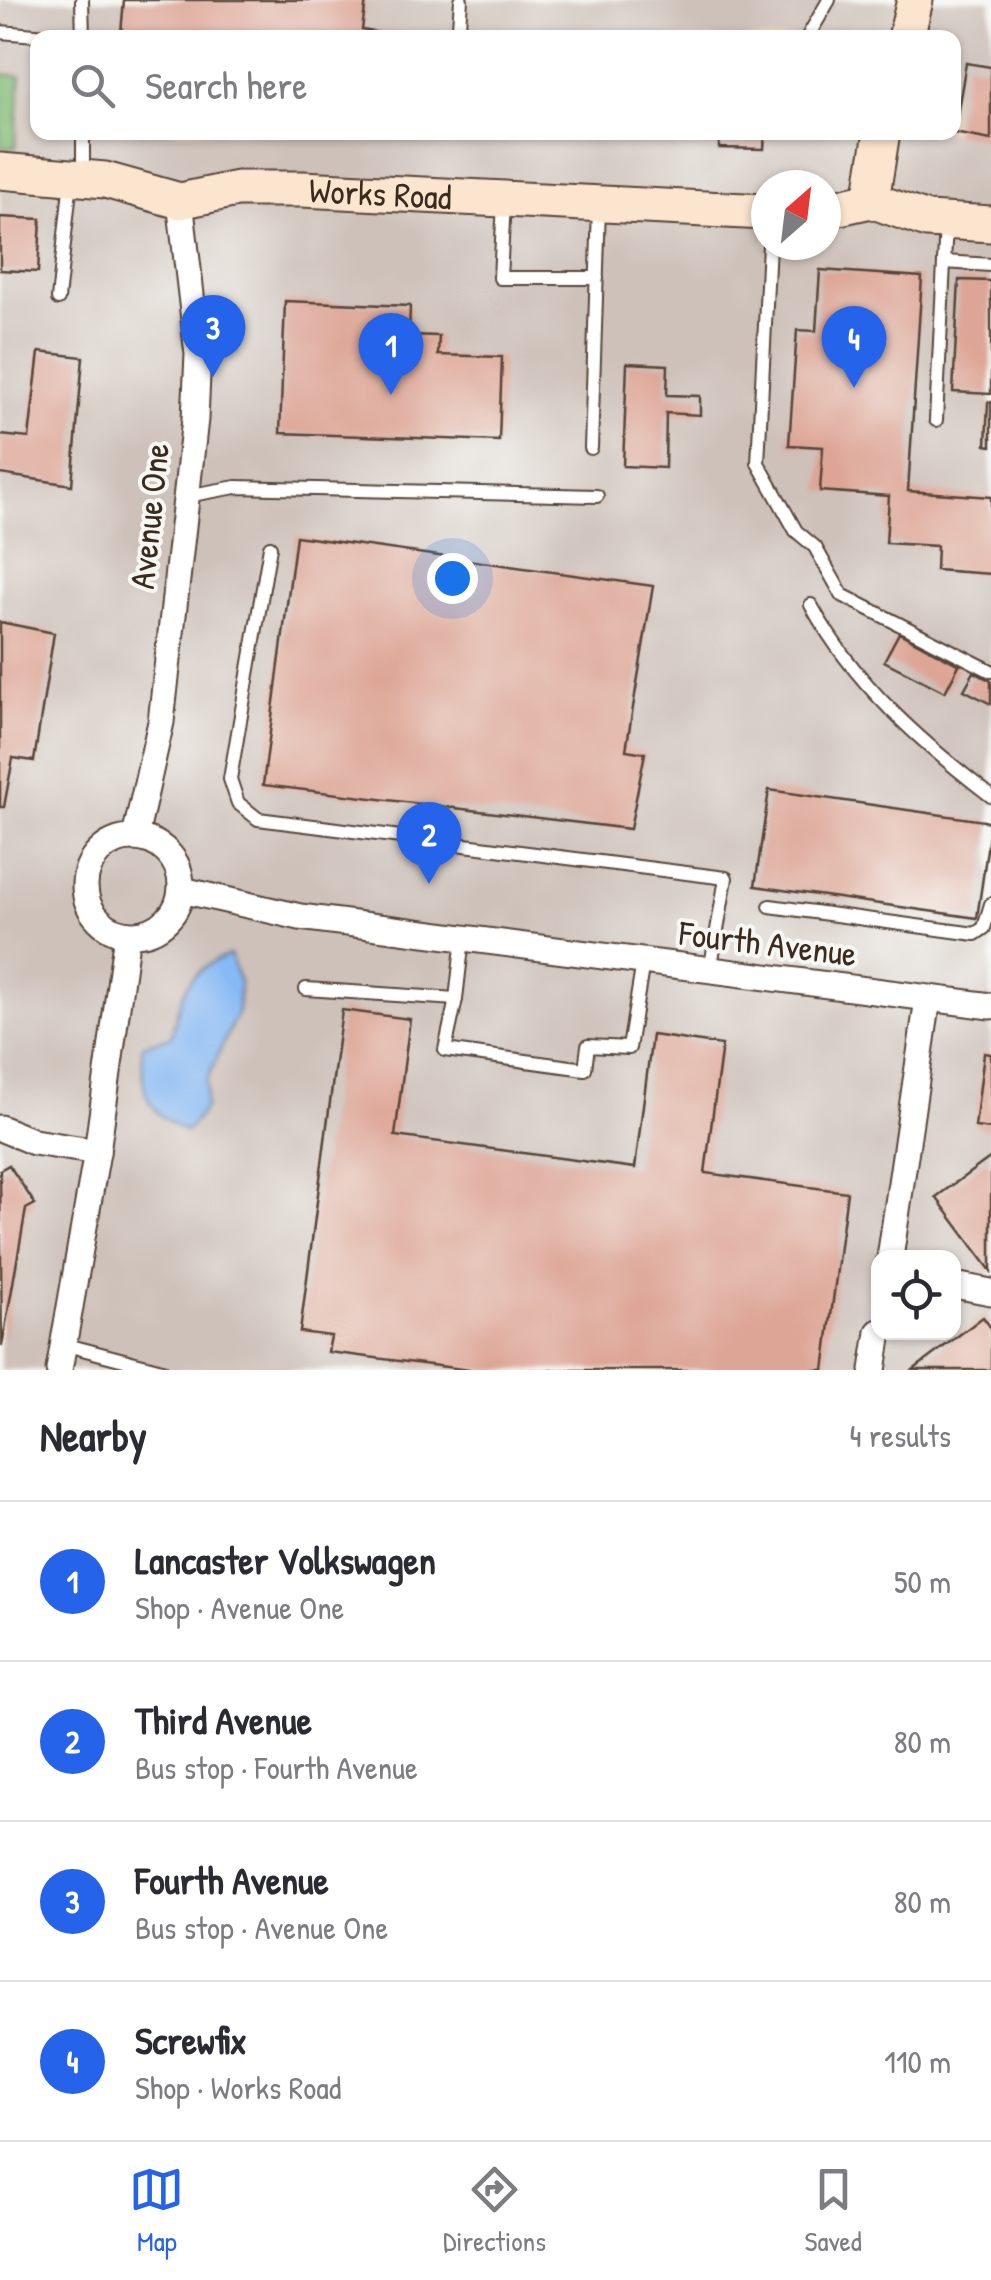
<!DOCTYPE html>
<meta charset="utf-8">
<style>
body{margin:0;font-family:"Patrick Hand",sans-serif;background:#f2f2f3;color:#2b2b33}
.controls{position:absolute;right:30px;bottom:30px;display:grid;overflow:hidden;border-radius:20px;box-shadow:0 2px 8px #0004}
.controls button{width:90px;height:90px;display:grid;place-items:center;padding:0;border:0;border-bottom:2px solid #e1e1e2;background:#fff;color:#2b2b33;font:50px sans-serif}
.compass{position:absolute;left:751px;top:170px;width:90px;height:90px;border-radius:50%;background:#fff;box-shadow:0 2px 8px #0004;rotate:28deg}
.you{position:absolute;left:452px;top:578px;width:35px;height:35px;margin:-25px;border:8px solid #fff;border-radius:50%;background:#1a73e8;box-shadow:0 0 0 15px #1a73e833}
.badge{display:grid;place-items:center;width:65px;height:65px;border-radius:50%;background:#2563eb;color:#fff;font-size:32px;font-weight:700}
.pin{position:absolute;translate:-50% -82px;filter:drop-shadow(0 2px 5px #0008)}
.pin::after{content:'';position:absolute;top:52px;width:35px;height:30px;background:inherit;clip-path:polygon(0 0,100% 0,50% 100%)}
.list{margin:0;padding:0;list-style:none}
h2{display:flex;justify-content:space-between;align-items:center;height:130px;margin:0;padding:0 40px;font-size:42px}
h2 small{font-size:32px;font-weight:400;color:#7c7c81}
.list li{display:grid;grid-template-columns:65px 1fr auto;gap:30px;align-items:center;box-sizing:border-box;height:160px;padding:0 40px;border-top:2px solid #e1e1e2}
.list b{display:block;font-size:38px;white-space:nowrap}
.list p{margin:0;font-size:32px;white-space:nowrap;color:#7c7c81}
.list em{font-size:32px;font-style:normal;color:#7c7c81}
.icon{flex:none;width:55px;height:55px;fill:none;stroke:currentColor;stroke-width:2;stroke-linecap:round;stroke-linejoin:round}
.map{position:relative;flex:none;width:991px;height:1370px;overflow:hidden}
.search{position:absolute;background:#fff;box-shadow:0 2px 8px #0004;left:30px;right:30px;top:30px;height:110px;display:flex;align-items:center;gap:25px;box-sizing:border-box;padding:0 35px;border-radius:20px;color:#7c7c81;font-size:38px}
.sheet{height:770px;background:#fff}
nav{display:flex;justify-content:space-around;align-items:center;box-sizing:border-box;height:140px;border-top:2px solid #e1e1e2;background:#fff;font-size:28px;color:#7c7c81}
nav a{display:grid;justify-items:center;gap:5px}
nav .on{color:#2563eb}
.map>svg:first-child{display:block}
.industrial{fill:#cec1ba;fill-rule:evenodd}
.forest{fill:#81b976;stroke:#5e724a;stroke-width:2.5}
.water{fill:#87b9f4;stroke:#617289;stroke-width:2.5}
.building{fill:#dda595}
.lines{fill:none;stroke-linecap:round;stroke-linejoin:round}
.lane-casing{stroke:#574537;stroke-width:16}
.street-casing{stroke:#574537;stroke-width:29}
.secondary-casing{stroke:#574537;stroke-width:39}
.lane{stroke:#fff;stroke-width:12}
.street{stroke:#fff;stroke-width:25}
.secondary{stroke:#fbe5cf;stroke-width:35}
.labels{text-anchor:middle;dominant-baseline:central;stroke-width:8;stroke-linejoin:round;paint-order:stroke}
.street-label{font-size:35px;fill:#3b2a1e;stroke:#f6f6f2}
</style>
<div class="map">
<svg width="991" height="1370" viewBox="0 0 991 1370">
<rect width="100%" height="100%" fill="#f6f6f2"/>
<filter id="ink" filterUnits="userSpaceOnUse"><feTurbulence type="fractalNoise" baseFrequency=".01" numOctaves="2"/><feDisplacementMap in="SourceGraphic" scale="20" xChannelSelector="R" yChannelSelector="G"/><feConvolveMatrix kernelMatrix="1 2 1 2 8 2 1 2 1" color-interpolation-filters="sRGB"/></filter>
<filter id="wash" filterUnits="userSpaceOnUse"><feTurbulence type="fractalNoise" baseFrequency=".0048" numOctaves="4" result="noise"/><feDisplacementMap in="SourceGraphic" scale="40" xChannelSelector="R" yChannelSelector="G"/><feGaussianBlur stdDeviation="2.25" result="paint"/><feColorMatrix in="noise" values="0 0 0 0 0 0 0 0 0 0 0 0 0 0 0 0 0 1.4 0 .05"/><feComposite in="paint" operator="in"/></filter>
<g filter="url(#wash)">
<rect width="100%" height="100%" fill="#f4ddc3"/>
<path class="industrial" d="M0,0H991V1370H0ZM38,38H954V132H38ZM766,185H826V245H766ZM878,1258H954V1332H878Z"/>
<polygon class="forest" points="0,74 21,76 15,148 0,147"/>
<path class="water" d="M230,955L239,980L238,1011L207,1080L205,1108L186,1132C141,1107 143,1094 142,1045L171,1037C181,994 185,970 230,955Z"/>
<g id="blocks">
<g class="building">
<polygon points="124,0 366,0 362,30 410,38 161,38 121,33"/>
<polygon points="966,63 991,67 991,140 954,133"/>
<polygon points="719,132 765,132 764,149 719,148"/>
<polygon points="0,217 41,219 38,272 0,270"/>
<polygon points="820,270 922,277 908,491 991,497 991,574 936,570 937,546 886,543 889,496 820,491 823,447 789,445 797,330 816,331"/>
<polygon points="959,280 991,281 991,394 953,392"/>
<polygon points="285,301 410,306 409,335 439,336 438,355 502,357 499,441 280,433"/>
<polygon points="39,352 83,357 72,485 0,474 0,435 29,438"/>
<polygon points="627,363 668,365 667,395 700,396 700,415 666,413 665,468 623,466"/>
<polygon points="988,402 991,402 991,446 986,445"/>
<polygon points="296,536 653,586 626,750 645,753 630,829 263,785"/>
<polygon points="0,622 54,633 34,761 13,758 4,807 0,807"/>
<polygon points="899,633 959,665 945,692 884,661"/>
<polygon points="974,672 991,681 991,704 964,690"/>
<polygon points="769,790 991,822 977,918 755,886"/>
<polygon points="342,1010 410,1019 395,1136 635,1168 652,1035 722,1045 705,1173 847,1192 824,1370 470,1370 328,1352 331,1336 300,1332"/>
<polygon points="984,1053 991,1054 991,1129 975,1127"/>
<polygon points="991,1157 991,1271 936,1197"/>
<polygon points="9,1165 35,1204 26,1209 2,1346 0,1170"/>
<polygon points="983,1317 991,1328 991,1370 913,1370"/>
</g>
</g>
</g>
<g filter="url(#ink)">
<use href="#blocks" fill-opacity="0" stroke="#574537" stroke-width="2.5"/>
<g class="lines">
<g class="lane-casing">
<g id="lane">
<polyline points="82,0 83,38"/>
<polyline points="459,26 461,0"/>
<polyline points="0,32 71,38"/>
<polyline points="807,38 829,0"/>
<polyline points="83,175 83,132"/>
<polyline points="504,202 500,278 597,278"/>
<polyline points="769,245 758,463 796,531 815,547 842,595 991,671"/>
<polyline points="944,262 991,265"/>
<polyline points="58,299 71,180"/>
<polyline points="936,420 946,224"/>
<polyline points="591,448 599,207"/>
<polyline points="186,496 236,487 597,496"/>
<polyline points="270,547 230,779 238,803 258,819 726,878 710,971"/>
<path d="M811,605C854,684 921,742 991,796"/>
<polyline points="770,906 975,934 984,928 991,904"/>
<polyline points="306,989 456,999 463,938"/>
<polyline points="456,999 445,1050 585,1069 588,1046 629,1048 643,962"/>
<polyline points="63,1344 162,1370"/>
</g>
</g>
<g class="street-casing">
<g id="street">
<polyline points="135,837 161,722 195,419 198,354 180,201"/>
<circle cx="133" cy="886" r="48"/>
<polyline points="182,890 300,917 991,1006"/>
<polyline points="0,1128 34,1142 97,1152"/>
<polyline points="890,1258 928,999"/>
<polyline points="954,1285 991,1292"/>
<polyline points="59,1370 97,1152 127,934"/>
<polyline points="873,1370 879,1332"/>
</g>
</g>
<g class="secondary-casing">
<g id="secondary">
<polyline points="906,38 915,0"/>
<path id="s1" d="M0,171L105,180L180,201L237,189H302L766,212"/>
<polyline points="871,200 882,132"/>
<polyline points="826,210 871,200 927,220 991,224"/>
</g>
</g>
<use href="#lane" class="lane"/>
<use href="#street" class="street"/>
<use href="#secondary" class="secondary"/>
</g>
</g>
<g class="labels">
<g class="street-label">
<text stroke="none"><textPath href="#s1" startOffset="385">Works Road</textPath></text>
<text transform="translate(149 516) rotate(-84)">Avenue One</text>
<text transform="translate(768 943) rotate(7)">Fourth Avenue</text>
</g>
</g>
</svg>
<div class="controls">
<button><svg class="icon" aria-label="locate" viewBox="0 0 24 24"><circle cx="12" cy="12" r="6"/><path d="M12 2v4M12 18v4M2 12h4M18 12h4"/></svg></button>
</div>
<svg class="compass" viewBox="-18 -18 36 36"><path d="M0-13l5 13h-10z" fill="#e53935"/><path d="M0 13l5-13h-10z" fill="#7c7c81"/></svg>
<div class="you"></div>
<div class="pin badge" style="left:391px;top:395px">1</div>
<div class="pin badge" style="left:429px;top:884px">2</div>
<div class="pin badge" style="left:213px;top:377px">3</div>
<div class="pin badge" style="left:854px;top:388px">4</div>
<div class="search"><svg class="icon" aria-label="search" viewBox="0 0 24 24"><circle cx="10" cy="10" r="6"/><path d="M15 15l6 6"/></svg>Search here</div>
</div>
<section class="sheet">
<h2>Nearby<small>4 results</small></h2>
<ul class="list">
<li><span class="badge">1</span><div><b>Lancaster Volkswagen</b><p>Shop · Avenue One</p></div><em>50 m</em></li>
<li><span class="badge">2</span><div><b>Third Avenue</b><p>Bus stop · Fourth Avenue</p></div><em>80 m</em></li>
<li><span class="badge">3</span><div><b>Fourth Avenue</b><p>Bus stop · Avenue One</p></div><em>80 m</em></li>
<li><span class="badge">4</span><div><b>Screwfix</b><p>Shop · Works Road</p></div><em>110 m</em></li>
</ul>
</section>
<nav>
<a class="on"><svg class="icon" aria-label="map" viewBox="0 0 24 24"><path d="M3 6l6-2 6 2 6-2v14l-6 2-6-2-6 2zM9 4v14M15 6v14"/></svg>Map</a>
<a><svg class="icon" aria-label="directions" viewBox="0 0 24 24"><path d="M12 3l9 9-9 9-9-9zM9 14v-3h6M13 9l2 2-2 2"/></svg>Directions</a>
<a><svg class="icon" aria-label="saved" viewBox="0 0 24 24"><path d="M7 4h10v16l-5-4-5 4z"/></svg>Saved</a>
</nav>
